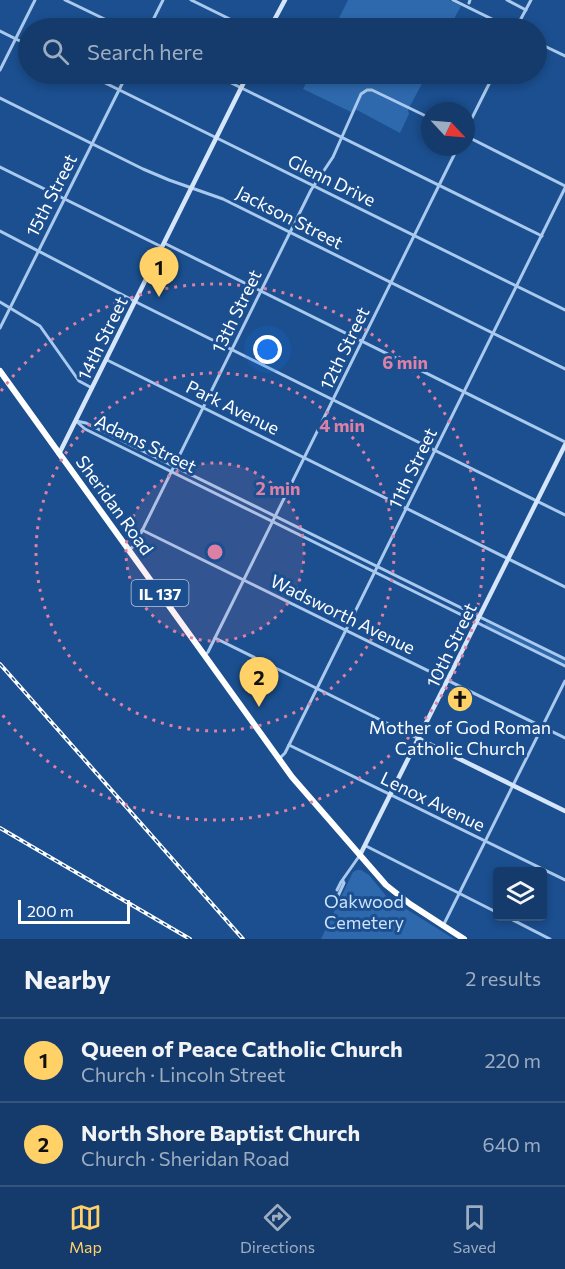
<!DOCTYPE html>
<meta charset="utf-8">
<style>
body{margin:0;font-family:Commissioner,sans-serif;background:#214673;color:#f1f3f6}
.controls{position:absolute;right:18px;bottom:18px;display:grid;overflow:hidden;border-radius:6px;box-shadow:0 3px 9px #0003}
.controls button{width:54px;height:54px;display:grid;place-items:center;padding:0;border:0;border-bottom:2px solid #33557e;background:#143b6b;color:#f1f3f6;font:30px sans-serif}
.compass{position:absolute;left:421px;top:102px;width:54px;height:54px;border-radius:50%;background:#143b6b;box-shadow:0 3px 9px #0003;rotate:116deg}
.scale{position:absolute;left:18px;bottom:15px;width:112px;box-sizing:border-box;padding-left:6px;border:3px solid #fff;border-top:0;font-size:16px;line-height:21px;white-space:nowrap;color:#fff;-webkit-text-stroke:4px #1b4f8f;paint-order:stroke}
.you{position:absolute;left:268px;top:350px;width:21px;height:21px;margin:-15px;border:4px solid #fff;border-radius:50%;background:#1a73e8;box-shadow:0 0 0 9px #1a73e833}
.badge{display:grid;place-items:center;width:39px;height:39px;border-radius:50%;background:#ffd166;color:#111;font-size:20px;font-weight:700}
.pin{position:absolute;translate:-50% -50px;filter:drop-shadow(0 2px 3px #0008)}
.pin::after{content:'';position:absolute;top:32px;width:21px;height:18px;background:inherit;clip-path:polygon(0 0,100% 0,50% 100%)}
.list{margin:0;padding:0;list-style:none}
h2{display:flex;justify-content:space-between;align-items:center;height:78px;margin:0;padding:0 24px;font-size:26px}
h2 small{font-size:20px;font-weight:400;color:#9dadc1}
.list li{display:grid;grid-template-columns:39px 1fr auto;gap:18px;align-items:center;box-sizing:border-box;height:84px;padding:0 24px;border-top:2px solid #33557e}
.list b{display:block;font-size:22px;white-space:nowrap}
.list p{margin:0;font-size:20px;white-space:nowrap;color:#9dadc1}
.list em{font-size:20px;font-style:normal;color:#9dadc1}
.icon{flex:none;width:33px;height:33px;fill:none;stroke:currentColor;stroke-width:2;stroke-linecap:round;stroke-linejoin:round}
.map{position:relative;flex:none;width:565px;height:939px;overflow:hidden}
.search{position:absolute;background:#143b6b;box-shadow:0 3px 9px #0003;left:18px;right:18px;top:18px;height:66px;display:flex;align-items:center;gap:15px;box-sizing:border-box;padding:0 21px;border-radius:33px;color:#9dadc1;font-size:22px}
.sheet{height:246px;background:#143b6b}
nav{display:flex;justify-content:space-around;align-items:center;box-sizing:border-box;height:84px;border-top:2px solid #33557e;background:#143b6b;font-size:16px;color:#9dadc1}
nav a{display:grid;justify-items:center;gap:3px}
nav .on{color:#ffd166}
.map>svg:first-child{display:block}
.green{fill:#2e69ad}
.lines{fill:none;stroke-linecap:round;stroke-linejoin:round}
.street{stroke:#a9c9ee;stroke-width:3}
.secondary{stroke:#d6e6fa;stroke-width:4.5}
.highway{stroke:#fff;stroke-width:6}
.rail-casing{stroke:#fff;stroke-width:4}
.rail{stroke:#1b4f8f;stroke-width:1.5;stroke-dasharray:4.5;stroke-linecap:butt}
.ring{fill:none;stroke:#dd80a5;stroke-width:3;stroke-dasharray:3 6}
.labels{text-anchor:middle;dominant-baseline:central;stroke-width:6;stroke-linejoin:round;paint-order:stroke}
.shield{fill:#1b4f8f;stroke:#bbcadd;stroke-width:1.5}
.shield-label{font-size:16px;font-weight:bold;fill:#fff}
.street-label{font-size:18px;fill:#fff;stroke:#1b4f8f}
.poi-label{font-size:18px;fill:#fff;stroke:#1b4f8f}
.park-label{font-size:18px;fill:#cfe3fa;stroke:#1b4f8f}
.centre{fill:#dd80a5;stroke:#1b4f8f;stroke-width:3}
.ring-label{font-size:18px;text-anchor:middle;font-weight:bold;fill:#dd80a5;stroke:#1b4f8f;stroke-width:6;stroke-linejoin:round;paint-order:stroke}
</style>
<div class="map">
<svg width="565" height="939" viewBox="0 0 565 939">
<rect width="100%" height="100%" fill="#1b4f8f"/>
<g class="green">
<polygon points="348,0 449,0 461,6 449,28 334,28"/>
<polygon points="311,74 427,74 408,110 409,114 400,133 357,110 351,112 303,89"/>
<polygon points="486,622 565,661 565,664 485,625"/>
<polygon points="357,870 361,870 369,875 387,897 454,939 321,939 353,872"/>
</g>
<g class="lines">
<g class="street">
<polyline points="65,0 123,28"/>
<polyline points="191,0 248,28"/>
<polyline points="453,0 510,28"/>
<polyline points="507,0 526,10"/>
<polyline points="469,3 470,0"/>
<polyline points="149,28 163,0"/>
<polyline points="516,28 531,0"/>
<polyline points="0,31 28,45"/>
<polyline points="536,42 565,56"/>
<polyline points="0,70 35,0"/>
<polyline points="87,74 565,310"/>
<polyline points="213,74 542,236"/>
<polyline points="0,98 143,169 169,180 223,199 565,369"/>
<polyline points="466,130 494,74"/>
<polyline points="466,136 565,186"/>
<polyline points="0,167 162,247"/>
<polyline points="0,231 142,305 565,515"/>
<polyline points="164,243 565,442"/>
<polyline points="0,302 40,326 79,381 92,388"/>
<polyline points="0,328 127,74"/>
<polyline points="107,360 565,587"/>
<polyline points="76,421 85,429 565,666"/>
<polyline points="76,421 86,423 565,659"/>
<polyline points="142,530 565,738"/>
<polyline points="129,550 135,545 311,190 333,157 361,94 367,90 372,90 430,118"/>
<polyline points="215,638 417,738"/>
<polyline points="205,655 208,652 458,147"/>
<polyline points="289,745 565,880"/>
<polyline points="279,759 285,753 565,188"/>
<polyline points="366,846 498,913"/>
<polyline points="337,890 341,882 360,855"/>
<polyline points="338,896 344,883 343,881"/>
<polyline points="505,916 550,939"/>
<polyline points="443,926 565,681"/>
</g>
<g class="secondary">
<polyline points="270,28 285,0"/>
<polyline points="59,454 248,74"/>
<polyline points="419,739 565,811"/>
<polyline points="360,855 565,445"/>
</g>
<polyline class="highway" points="0,371 292,777 386,885 410,904 464,939"/>
<g class="rail-casing">
<g id="rail">
<polyline points="0,664 243,939"/>
<polyline points="0,828 190,939"/>
</g>
</g>
<use href="#rail" class="rail"/>
</g>
<circle cx="215" cy="552" r="89" fill="#dd80a5" fill-opacity=".12"/>
<g class="ring">
<circle cx="215" cy="552" r="89"/>
<circle cx="215" cy="552" r="179"/>
<path d="M1 391A268 268 0 1 1 1 713"/>
</g>
<defs>
<g id="church-disc" transform="scale(1.35)"><circle r="9.5" fill="#ffd166" stroke="#1b4f8f"/><path d="M-1.2-6h2.4v3.5h3.3v2.4h-3.3V6h-2.4V-.1h-3.3v-2.4h3.3Z" fill="#111"/></g>
</defs>
<g fill-rule="evenodd">
<use href="#church-disc" x="460" y="699"/>
</g>
<g class="labels">
<rect class="shield" x="131.5" y="580" width="57" height="26" rx="4.5"/>
<g class="shield-label">
<text x="160" y="593">IL 137</text>
</g>
<g class="street-label">
<text transform="translate(332 180) rotate(26)">Glenn Drive</text>
<text transform="translate(51 195) rotate(-63)">15th Street</text>
<text transform="translate(290 217) rotate(27)">Jackson Street</text>
<text transform="translate(236 311) rotate(-64)">13th Street</text>
<text transform="translate(102 338) rotate(-64)">14th Street</text>
<text transform="translate(344 348) rotate(-64)">12th Street</text>
<text transform="translate(233 407) rotate(26)">Park Avenue</text>
<text transform="translate(146 443) rotate(26)">Adams Street</text>
<text transform="translate(412 468) rotate(-64)">11th Street</text>
<text transform="translate(115 505) rotate(54)">Sheridan Road</text>
<text transform="translate(343 614) rotate(26)">Wadsworth Avenue</text>
<text transform="translate(451 645) rotate(-64)">10th Street</text>
<text transform="translate(433 801) rotate(26)">Lenox Avenue</text>
</g>
<g class="poi-label">
<text x="460" y="727">Mother of God Roman<tspan x="460" dy="21">Catholic Church</tspan></text>
</g>
<g class="park-label">
<text x="364" y="901">Oakwood<tspan x="364" dy="21">Cemetery</tspan></text>
</g>
</g>
<circle cx="215" cy="552" r="9" class="centre"/>
<g class="ring-label">
<text x="405" y="369">6 min</text>
<text x="342" y="432">4 min</text>
<text x="278" y="495">2 min</text>
</g>
</svg>
<div class="controls">
<button><svg class="icon" aria-label="layers" viewBox="0 0 24 24"><path d="M12 4l9 5-9 5-9-5zM3 14l9 5 9-5"/></svg></button>
</div>
<svg class="compass" viewBox="-18 -18 36 36"><path d="M0-13l5 13h-10z" fill="#e53935"/><path d="M0 13l5-13h-10z" fill="#9dadc1"/></svg>
<div class="scale">200 m</div>
<div class="you"></div>
<div class="pin badge" style="left:159px;top:297px">1</div>
<div class="pin badge" style="left:259px;top:707px">2</div>
<div class="search"><svg class="icon" aria-label="search" viewBox="0 0 24 24"><circle cx="10" cy="10" r="6"/><path d="M15 15l6 6"/></svg>Search here</div>
</div>
<section class="sheet">
<h2>Nearby<small>2 results</small></h2>
<ul class="list">
<li><span class="badge">1</span><div><b>Queen of Peace Catholic Church</b><p>Church · Lincoln Street</p></div><em>220 m</em></li>
<li><span class="badge">2</span><div><b>North Shore Baptist Church</b><p>Church · Sheridan Road</p></div><em>640 m</em></li>
</ul>
</section>
<nav>
<a class="on"><svg class="icon" aria-label="map" viewBox="0 0 24 24"><path d="M3 6l6-2 6 2 6-2v14l-6 2-6-2-6 2zM9 4v14M15 6v14"/></svg>Map</a>
<a><svg class="icon" aria-label="directions" viewBox="0 0 24 24"><path d="M12 3l9 9-9 9-9-9zM9 14v-3h6M13 9l2 2-2 2"/></svg>Directions</a>
<a><svg class="icon" aria-label="saved" viewBox="0 0 24 24"><path d="M7 4h10v16l-5-4-5 4z"/></svg>Saved</a>
</nav>
